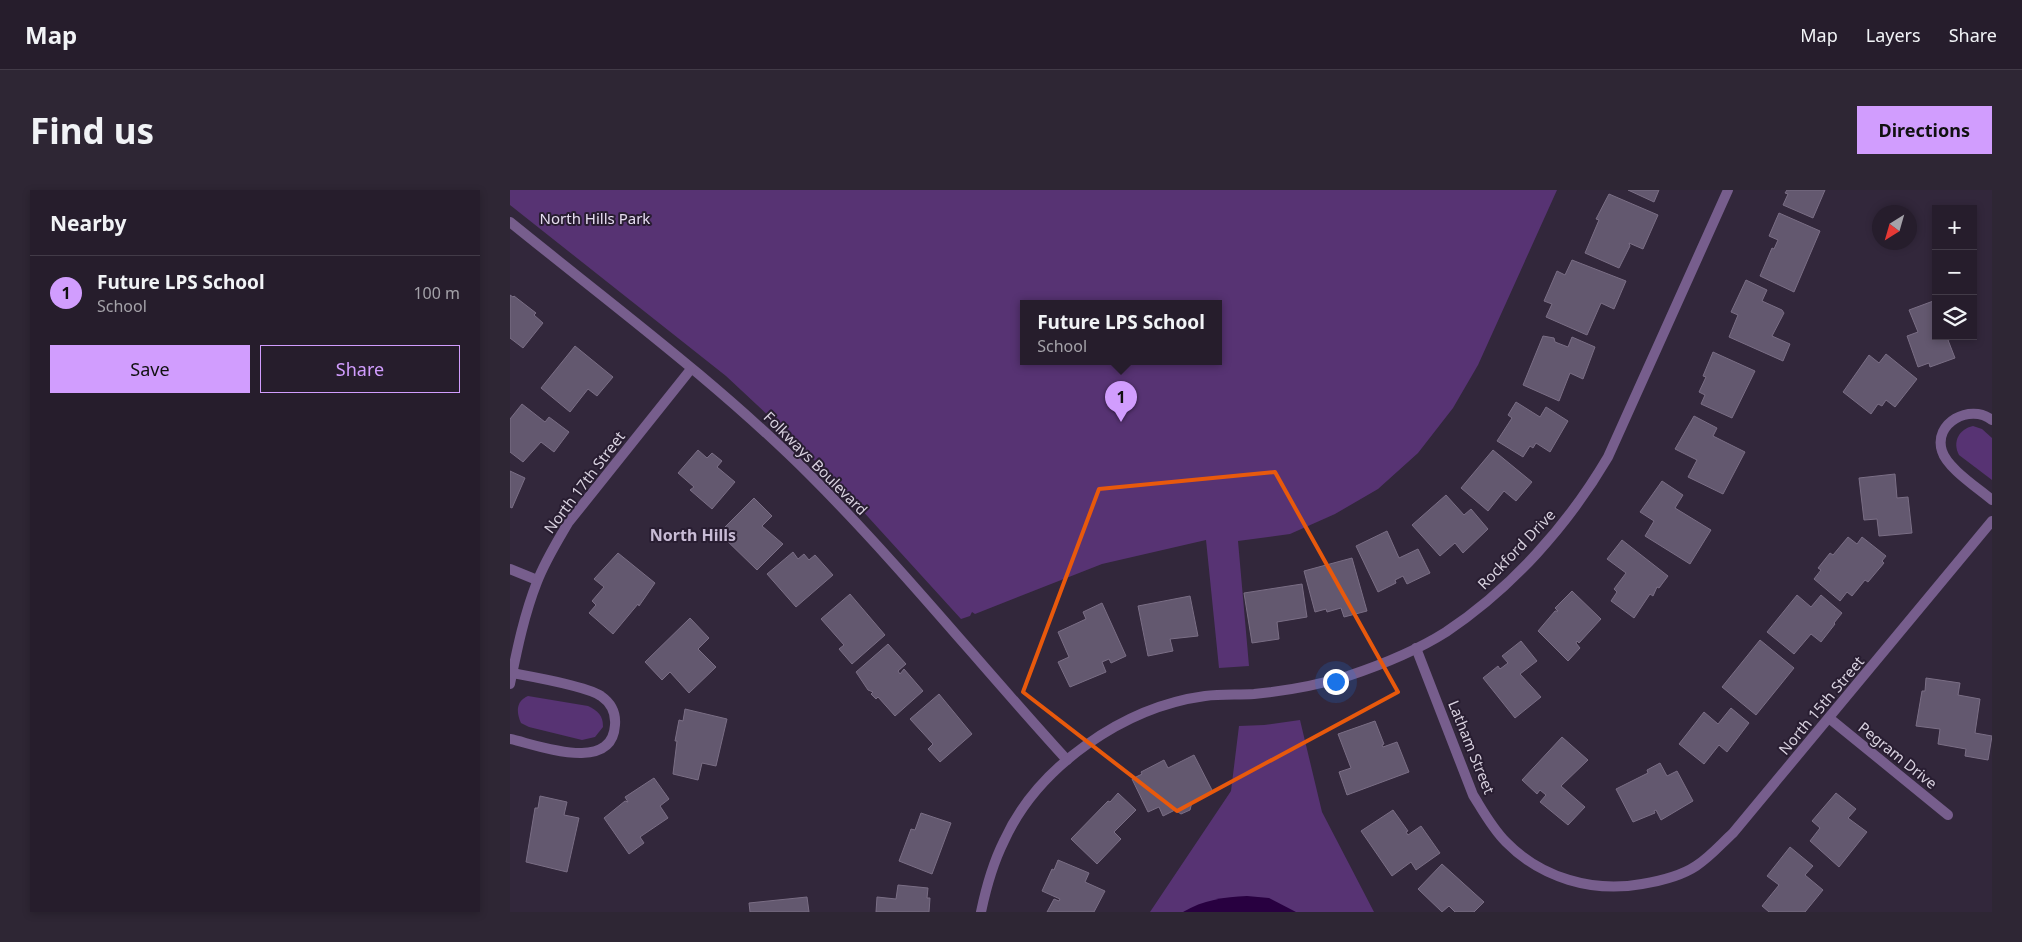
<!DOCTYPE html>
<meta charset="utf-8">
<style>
body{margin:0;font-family:"Noto Sans",sans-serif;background:#2e2634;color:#f1f3f6}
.controls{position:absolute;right:15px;top:15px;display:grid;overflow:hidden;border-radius:0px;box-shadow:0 2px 8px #0003}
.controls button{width:45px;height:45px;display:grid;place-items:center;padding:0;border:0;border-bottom:1px solid #423b48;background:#261d2c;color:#f1f3f6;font:25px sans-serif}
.compass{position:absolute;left:1362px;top:15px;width:45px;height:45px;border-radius:50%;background:#261d2c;box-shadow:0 2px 8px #0003;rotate:217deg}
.you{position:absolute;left:825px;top:491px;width:18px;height:18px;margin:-12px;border:4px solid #fff;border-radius:50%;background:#1a73e8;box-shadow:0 0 0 8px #1a73e833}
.badge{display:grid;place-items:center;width:32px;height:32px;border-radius:50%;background:#d19dfe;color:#111;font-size:16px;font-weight:700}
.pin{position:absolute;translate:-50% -41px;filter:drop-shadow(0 1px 2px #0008)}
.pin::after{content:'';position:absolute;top:26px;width:18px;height:15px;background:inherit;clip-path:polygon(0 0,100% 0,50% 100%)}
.popup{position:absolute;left:510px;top:110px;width:202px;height:65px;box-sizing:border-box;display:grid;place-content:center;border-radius:0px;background:#261d2c;filter:drop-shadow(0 1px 4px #0005);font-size:16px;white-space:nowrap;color:#a4a2a9}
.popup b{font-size:19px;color:#f1f3f6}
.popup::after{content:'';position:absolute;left:50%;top:100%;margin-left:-10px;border:10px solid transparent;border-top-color:#261d2c}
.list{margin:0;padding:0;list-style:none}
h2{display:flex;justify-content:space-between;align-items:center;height:65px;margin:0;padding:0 20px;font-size:21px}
h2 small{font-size:16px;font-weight:400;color:#a4a2a9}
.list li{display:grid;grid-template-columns:32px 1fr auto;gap:15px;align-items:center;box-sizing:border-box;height:75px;padding:0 20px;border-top:1px solid #423b48}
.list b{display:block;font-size:19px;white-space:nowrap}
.list p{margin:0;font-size:16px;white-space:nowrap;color:#a4a2a9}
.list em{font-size:16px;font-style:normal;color:#a4a2a9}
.actions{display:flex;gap:10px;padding:15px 20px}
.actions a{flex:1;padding:11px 0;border:1px solid #d19dfe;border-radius:0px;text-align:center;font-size:18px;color:#d19dfe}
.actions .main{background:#d19dfe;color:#111}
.icon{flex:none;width:28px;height:28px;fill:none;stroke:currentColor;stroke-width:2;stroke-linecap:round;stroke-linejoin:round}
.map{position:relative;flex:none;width:1482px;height:722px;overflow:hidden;border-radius:0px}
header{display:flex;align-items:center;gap:30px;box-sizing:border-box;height:70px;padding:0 25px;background:#261d2c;border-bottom:1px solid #423b48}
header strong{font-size:24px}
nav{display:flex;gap:28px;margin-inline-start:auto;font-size:18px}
.intro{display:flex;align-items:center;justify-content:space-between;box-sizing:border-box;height:120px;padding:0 30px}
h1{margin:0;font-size:35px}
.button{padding:12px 22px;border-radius:0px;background:#d19dfe;color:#111;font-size:18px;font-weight:700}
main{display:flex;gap:30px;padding:0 30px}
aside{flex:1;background:#261d2c;border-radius:0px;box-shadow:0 2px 8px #0003}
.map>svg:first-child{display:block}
.green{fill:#573373;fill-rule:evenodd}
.water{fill:#280040}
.building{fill:#63586f;stroke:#7a6e85}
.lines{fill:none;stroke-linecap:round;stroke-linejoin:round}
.minor{stroke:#775e8d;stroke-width:10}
.marked{fill:none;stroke:#e8590c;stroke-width:4;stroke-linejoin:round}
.labels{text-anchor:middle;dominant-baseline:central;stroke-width:4;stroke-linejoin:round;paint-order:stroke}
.park-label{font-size:15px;fill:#e7ddf1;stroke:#281d31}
.street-label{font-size:15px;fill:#d8d1df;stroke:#281d31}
.neighbourhood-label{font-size:16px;font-weight:bold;fill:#c8bbd5;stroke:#281d31}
</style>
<header>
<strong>Map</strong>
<nav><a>Map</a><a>Layers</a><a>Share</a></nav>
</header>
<div class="intro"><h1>Find us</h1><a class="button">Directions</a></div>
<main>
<aside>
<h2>Nearby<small></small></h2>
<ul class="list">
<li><span class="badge">1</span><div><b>Future LPS School</b><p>School</p></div><em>100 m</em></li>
</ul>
<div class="actions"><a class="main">Save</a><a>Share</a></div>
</aside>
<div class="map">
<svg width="1482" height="722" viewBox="0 0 1482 722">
<rect width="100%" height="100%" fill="#32273b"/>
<g class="green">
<path d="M0,0H1047L968,175L943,218L908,263L868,299L825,324L780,344L728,351L739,476L709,478L696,350L592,374L465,424L462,422L460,426L451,429L329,295L279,245L216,186L0,15ZM708,113V171H514V113Z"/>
<path d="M1463,236L1472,239L1482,248V290L1449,265C1442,252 1449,239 1463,236Z"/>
<path d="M18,506L78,516C88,521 93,525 93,537L85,547L72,550L19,537L11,533C6,522 6,511 18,506Z"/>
<polygon points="790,530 812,622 864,722 640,722 721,601 729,536 754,535"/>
</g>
<path class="water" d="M737,706L759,708L786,722H673C693,710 714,707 737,706Z"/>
<g class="building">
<polygon points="1118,0 1149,0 1144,12"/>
<polygon points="1277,0 1315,0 1303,28 1273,15 1278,4 1275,3"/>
<polygon points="1099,4 1148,25 1133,59 1119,53 1120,56 1109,78 1075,63 1089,30 1086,29"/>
<polygon points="1269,23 1310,41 1284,102 1250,86 1262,58 1264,59 1268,50 1259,46"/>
<polygon points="1062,70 1116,91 1104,119 1091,113 1077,145 1036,127 1042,114 1034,111 1047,81 1055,85"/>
<polygon points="1236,90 1257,100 1252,111 1272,120 1274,123 1262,146 1280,154 1273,171 1219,147 1228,125 1221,122"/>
<polygon points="0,105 3,107 4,106 26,123 24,125 33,133 13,158 0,148"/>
<polygon points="1426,110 1426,146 1453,146 1438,150 1445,168 1420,177 1419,173 1408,177 1397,146 1408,142 1399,120"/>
<polygon points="1033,146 1044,148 1045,152 1058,157 1062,147 1085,157 1073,189 1060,183 1049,211 1013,195"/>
<polygon points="65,156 103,187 87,206 78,199 60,222 31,198"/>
<polygon points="1203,162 1245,181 1222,228 1191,214 1195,205 1189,202 1196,187 1193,186"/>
<polygon points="1376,164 1407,189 1385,217 1376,210 1372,216 1368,214 1361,224 1333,202 1359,165 1369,173"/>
<polygon points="1006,212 1030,227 1036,217 1058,231 1040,262 1026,253 1023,258 1020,256 1013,267 987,251 1002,228 998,225"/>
<polygon points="12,214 35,232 39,227 59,242 44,262 31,252 13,272 0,262 0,229"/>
<polygon points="1184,226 1207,238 1203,246 1235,262 1213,304 1178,287 1187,270 1165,259"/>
<polygon points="188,260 197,268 202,263 212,271 207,277 225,292 202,319 180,300 184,297 168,283"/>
<polygon points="983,260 1022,292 1006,311 994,301 978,321 951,298"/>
<polygon points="0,281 15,288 2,318 0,317"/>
<polygon points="1385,284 1387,308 1398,307 1402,343 1369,346 1367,329 1354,330 1349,288"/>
<polygon points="1152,291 1173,305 1165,318 1201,340 1180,374 1135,346 1144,331 1130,322"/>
<polygon points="936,305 954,325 961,319 978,339 953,363 945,353 930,366 902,335"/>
<polygon points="244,308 262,326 252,336 273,354 247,380 209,343"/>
<polygon points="877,341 889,368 908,359 920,383 897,394 893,386 885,390 886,393 868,402 846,356"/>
<polygon points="1338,347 1347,354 1352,347 1376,366 1372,371 1374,373 1358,392 1355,390 1342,406 1337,402 1330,411 1304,389 1311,380 1308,378 1320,363 1323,365"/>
<polygon points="1112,350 1158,386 1149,398 1147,397 1143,406 1140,404 1124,428 1101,411 1107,402 1104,399 1116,383 1097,369"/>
<polygon points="283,362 288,369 294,364 299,370 305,365 323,385 286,417 257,384"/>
<polygon points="108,363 145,393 129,416 128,414 103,444 79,423 86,415 82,411 94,397 84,389"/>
<polygon points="842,368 857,421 834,427 831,418 817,422 816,419 805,422 794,381"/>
<polygon points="792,394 797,427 767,432 769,449 742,453 734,403"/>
<polygon points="1062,401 1091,429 1069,453 1067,451 1066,453 1070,458 1058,471 1028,441 1045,421 1048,421 1045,418"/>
<polygon points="340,404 375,445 342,474 329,459 334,455 311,429"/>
<polygon points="1287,405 1301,417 1311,405 1332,423 1324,433 1325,434 1311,452 1301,444 1284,464 1257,442"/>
<polygon points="680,406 688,446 660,449 663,461 638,466 628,416"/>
<polygon points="592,413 616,466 601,473 599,469 592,472 596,482 560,497 548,472 559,467 548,442 576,429 573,422"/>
<polygon points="180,428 199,448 188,459 206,477 179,503 160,482 152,490 135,472"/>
<polygon points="1250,450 1284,478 1246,525 1212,497"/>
<polygon points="1011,451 1027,471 1010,484 1031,507 1005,528 973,488 988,476 990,479 998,473 992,466"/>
<polygon points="378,454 396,474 388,481 390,484 394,479 413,501 385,526 368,507 366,509 361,504 363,502 358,500 346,482"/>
<polygon points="1416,488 1450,493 1448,505 1470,509 1465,543 1482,546 1478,570 1455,566 1456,559 1428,554 1430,539 1406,536 1412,501 1415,501"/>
<polygon points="429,504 462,544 430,572 418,559 423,554 400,529"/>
<polygon points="1221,518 1239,533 1217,562 1209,555 1194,574 1169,554 1194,522 1208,534"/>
<polygon points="175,519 217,529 206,576 192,573 188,590 163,584 167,551 165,551 169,530 173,531"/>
<polygon points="865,531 874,554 872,555 873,557 887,552 899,582 837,605 829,582 841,578 828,544"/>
<polygon points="1052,547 1078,570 1051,596 1075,617 1058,635 1030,612 1036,605 1030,600 1027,604 1012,590"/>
<polygon points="684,565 703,602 682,612 680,620 671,624 665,620 653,626 649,617 638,622 622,589 632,584 631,582 654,570 658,578"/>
<polygon points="1150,573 1157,586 1167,581 1183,611 1151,630 1146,620 1144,621 1145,623 1123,632 1106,599 1138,583 1137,580"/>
<polygon points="144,588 159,609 150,616 158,628 130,647 134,653 119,664 94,628 115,611 118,612 115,607"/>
<polygon points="608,603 626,620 604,642 611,649 587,674 561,649 598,611 600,612"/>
<polygon points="1326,603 1346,619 1338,628 1357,642 1329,677 1300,651 1310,638 1302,631"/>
<polygon points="30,606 57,612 54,625 69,628 57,682 16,672 25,618 28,618"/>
<polygon points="883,620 898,641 896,642 898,645 911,636 930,663 906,680 901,672 882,686 851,641"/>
<polygon points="411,623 441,633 422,684 389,671 401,639 405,640"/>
<polygon points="1280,657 1303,676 1295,685 1313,700 1295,722 1259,722 1252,716 1269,695 1257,686"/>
<polygon points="548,670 579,683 575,692 595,701 584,722 537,722 544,709 549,711 550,709 532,701 542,679 544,680"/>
<polygon points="932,674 974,712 964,722 945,722 939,716 932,722 908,699"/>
<polygon points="388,695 418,698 417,708 420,708 419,722 366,722 367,707 386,709"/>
<polygon points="297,707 299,722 240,722 239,713"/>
</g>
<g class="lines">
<g class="minor">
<path d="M0,32C101,114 208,193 301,286C391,376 471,476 557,570"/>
<path d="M1482,230C1460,213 1423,233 1432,261C1437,278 1468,298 1482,310"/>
<polyline points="0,379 27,390"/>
<path d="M906,458L963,605C973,621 982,638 996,652C1031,688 1083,703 1132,694C1150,691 1171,686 1186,676C1200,667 1211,654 1223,643L1482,331"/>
<path d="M0,494C7,460 14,425 27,392C35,371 47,352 58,333L181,179"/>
<polyline points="1319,528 1438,625"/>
<path d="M0,549C28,555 102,584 105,535C106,523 101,513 91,506C76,496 23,487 2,483"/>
<path d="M471,722C476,698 483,673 494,651C528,576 614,517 695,506C711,504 728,505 744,504C776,501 808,495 838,486C871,475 906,461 936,442C1002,398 1058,335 1098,267L1218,0"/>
</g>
</g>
<path class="marked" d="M765,282L888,502L667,621L513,502L589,299Z"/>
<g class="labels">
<g class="park-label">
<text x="85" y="28">North Hills Park</text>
</g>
<g class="street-label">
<text transform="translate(306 273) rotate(45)">Folkways Boulevard</text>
<text transform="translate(74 292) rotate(-53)">North 17th Street</text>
<text transform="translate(1006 359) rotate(-46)">Rockford Drive</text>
<text transform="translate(1311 515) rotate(-50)">North 15th Street</text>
<text transform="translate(962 557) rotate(68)">Latham Street</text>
<text transform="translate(1388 565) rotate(39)">Pegram Drive</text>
</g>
<g class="neighbourhood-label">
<text x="183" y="345">North Hills</text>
</g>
</g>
</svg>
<div class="controls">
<button>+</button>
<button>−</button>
<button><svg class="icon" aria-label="layers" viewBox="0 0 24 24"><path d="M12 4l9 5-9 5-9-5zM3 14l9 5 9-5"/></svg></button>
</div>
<svg class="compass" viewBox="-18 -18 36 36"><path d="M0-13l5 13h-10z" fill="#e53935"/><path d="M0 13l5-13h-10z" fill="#a4a2a9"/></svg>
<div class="you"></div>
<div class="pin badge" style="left:611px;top:232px">1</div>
<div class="popup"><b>Future LPS School</b>School</div>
</div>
</main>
